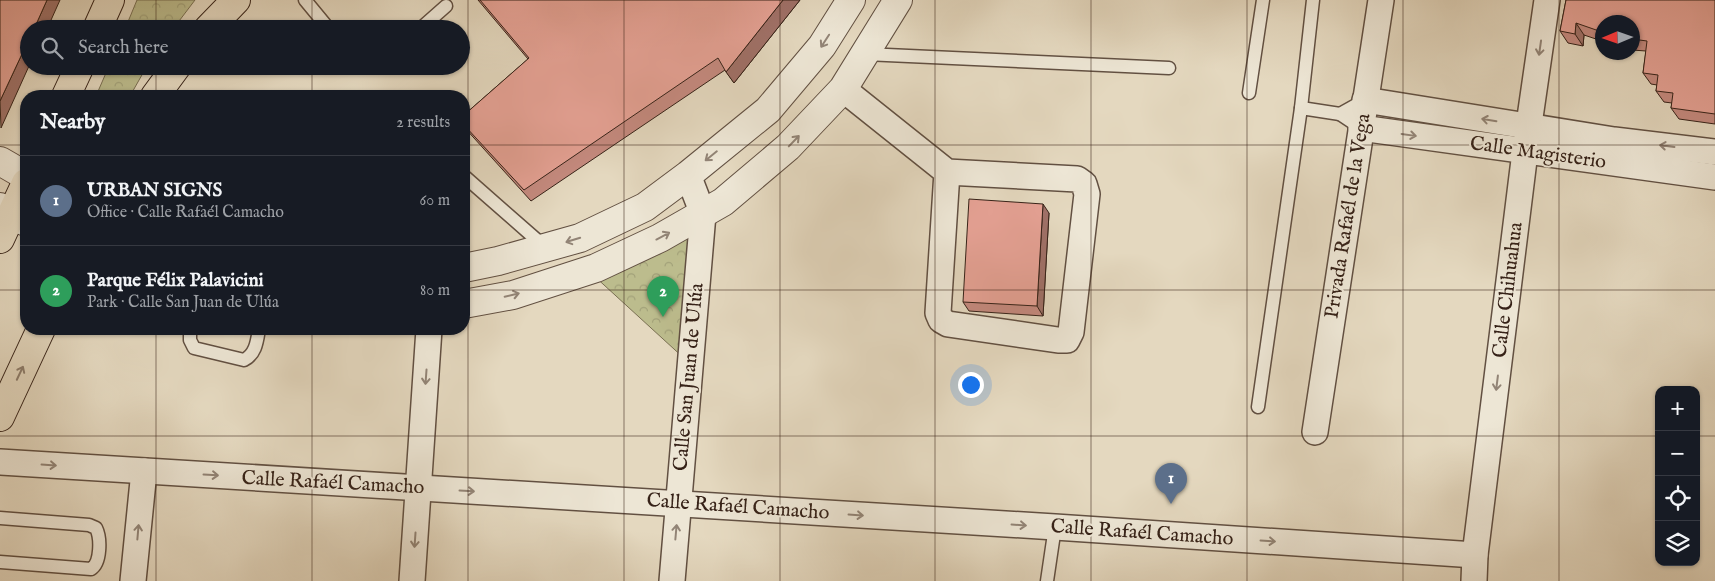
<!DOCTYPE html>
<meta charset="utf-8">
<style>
body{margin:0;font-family:"IM FELL English",serif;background:#242831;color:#f1f3f6}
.controls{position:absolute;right:15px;bottom:15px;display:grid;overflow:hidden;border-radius:10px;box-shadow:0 1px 4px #0004}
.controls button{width:45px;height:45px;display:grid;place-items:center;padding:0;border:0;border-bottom:1px solid #363941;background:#171b24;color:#f1f3f6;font:25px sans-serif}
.compass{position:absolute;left:1595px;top:15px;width:45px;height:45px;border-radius:50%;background:#171b24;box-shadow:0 1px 4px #0004;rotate:268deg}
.you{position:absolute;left:970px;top:384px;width:18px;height:18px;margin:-12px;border:4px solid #fff;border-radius:50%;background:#1a73e8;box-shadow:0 0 0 8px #1a73e833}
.badge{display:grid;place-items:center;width:32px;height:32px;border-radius:50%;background:#c59692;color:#fff;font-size:16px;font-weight:700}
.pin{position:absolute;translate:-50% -41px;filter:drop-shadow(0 1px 2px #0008)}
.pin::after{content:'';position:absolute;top:26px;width:18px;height:15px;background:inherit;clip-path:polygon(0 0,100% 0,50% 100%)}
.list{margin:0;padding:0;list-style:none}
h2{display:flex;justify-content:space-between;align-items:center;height:65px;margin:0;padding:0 20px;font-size:21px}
h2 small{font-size:16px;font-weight:400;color:#9ea1a6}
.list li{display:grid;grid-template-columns:32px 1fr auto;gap:15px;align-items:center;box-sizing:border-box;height:90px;padding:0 20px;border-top:1px solid #363941}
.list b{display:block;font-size:19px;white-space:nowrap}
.list p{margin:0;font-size:16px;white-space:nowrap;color:#9ea1a6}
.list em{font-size:16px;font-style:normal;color:#9ea1a6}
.icon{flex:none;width:28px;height:28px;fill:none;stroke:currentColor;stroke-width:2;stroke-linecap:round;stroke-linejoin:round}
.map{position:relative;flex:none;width:1715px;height:581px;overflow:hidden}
.search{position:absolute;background:#171b24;box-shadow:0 1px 4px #0004;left:20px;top:20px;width:450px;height:55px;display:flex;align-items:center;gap:12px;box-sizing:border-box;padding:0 18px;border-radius:28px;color:#9ea1a6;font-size:19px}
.panel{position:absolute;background:#171b24;box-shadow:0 1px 4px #0004;left:20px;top:90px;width:450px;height:245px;border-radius:20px}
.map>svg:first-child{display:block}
.park{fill:url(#park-crowns);stroke:#796f52}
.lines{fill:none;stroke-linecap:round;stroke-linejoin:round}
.service-casing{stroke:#625042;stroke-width:15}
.minor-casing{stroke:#625042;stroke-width:28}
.tertiary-casing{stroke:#625042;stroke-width:30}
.primary-casing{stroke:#362218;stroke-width:30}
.service{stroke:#ede6d5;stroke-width:12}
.minor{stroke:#ede6d5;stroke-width:25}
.tertiary{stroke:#ede6d5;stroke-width:28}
.primary{stroke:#e4d8bf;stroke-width:28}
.wall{fill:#c58a7f;stroke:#362218}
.shaded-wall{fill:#a07168;stroke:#362218}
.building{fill:#e5a194;stroke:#362218}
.oneway{stroke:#928476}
.oneway2{stroke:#8d7d6c}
.grid{fill:none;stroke:#362218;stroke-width:1;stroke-opacity:0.55}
.labels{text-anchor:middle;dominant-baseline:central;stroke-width:4;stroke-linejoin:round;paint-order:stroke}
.street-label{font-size:20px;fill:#362218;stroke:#ede6d5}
</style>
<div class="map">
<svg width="1715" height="581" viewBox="0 0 1715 581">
<defs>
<pattern id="park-crowns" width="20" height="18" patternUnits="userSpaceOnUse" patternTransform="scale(1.25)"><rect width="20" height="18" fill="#bcbc8d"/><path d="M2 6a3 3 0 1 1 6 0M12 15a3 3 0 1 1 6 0" fill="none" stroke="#a2a179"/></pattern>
</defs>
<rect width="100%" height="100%" fill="#e4d8bf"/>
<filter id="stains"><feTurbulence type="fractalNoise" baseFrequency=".004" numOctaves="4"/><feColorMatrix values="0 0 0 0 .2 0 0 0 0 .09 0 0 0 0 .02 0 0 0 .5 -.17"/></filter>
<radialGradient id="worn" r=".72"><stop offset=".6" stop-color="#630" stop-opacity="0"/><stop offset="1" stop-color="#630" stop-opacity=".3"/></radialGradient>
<g class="park">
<polygon points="137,0 195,0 173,29 125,29"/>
<polygon points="109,66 147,66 130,96 96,96"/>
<polygon points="690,235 686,360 592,274"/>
</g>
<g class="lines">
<g class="service-casing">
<g id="service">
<polyline points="305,0 329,29"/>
<polyline points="420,29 446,6"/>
<polyline points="865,54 1169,68"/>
<polyline points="367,66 369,66"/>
<polyline points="1249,93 1263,0"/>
<polyline points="1301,108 1313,0"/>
<polyline points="1361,128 1340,114 1365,100"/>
<polyline points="464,176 546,248"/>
<path d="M190,329V340L194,348L244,360C256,354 257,341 259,329"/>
<polyline points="1258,407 1301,108 1340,114"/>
<path d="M0,518L89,525L96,528C101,538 101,563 91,569L0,562"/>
<polyline points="1047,581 1055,527"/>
</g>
</g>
<g class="minor-casing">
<g id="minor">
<polyline points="843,89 947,172 1077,179 1084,184 1087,194 1071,332 1067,340 1058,340 948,324 941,320 938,313 947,172"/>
<polyline points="1365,100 1614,140 1715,152"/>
<polyline points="1361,128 1715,177"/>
<polyline points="1315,432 1381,0"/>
<polyline points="0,462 1055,527 1475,555"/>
<polyline points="133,581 144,471"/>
<polyline points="412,581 429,329"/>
<polyline points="672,581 703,214 688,175"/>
<polyline points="1474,581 1475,555 1525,152 1547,0"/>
</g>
</g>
<g class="tertiary-casing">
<g id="tertiary">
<polyline points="0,161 26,176"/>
<polyline points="0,207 26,222"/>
<polyline points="464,268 498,261 580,238 645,207 688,175 768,110 822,46 851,0"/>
<polyline points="464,304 513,295 596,268 660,238 723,202 788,147 843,89 898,0"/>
</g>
</g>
<g class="primary-casing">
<g id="primary">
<polyline points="97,29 110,0"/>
<polyline points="208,29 236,0"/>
<polyline points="66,96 80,66"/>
<polyline points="155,96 177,66"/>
<polyline points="0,239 26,183"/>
<polyline points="0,417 41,329"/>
</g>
</g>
<use href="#service" class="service"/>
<use href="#minor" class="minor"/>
<use href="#tertiary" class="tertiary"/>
<use href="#primary" class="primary"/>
</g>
<g class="wall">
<polygon points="478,0 800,0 734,83 725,70 531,201 464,127 464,115 528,59"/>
<polygon points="1566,0 1715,0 1715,124 1679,119 1671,108 1672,103 1664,102 1656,91 1657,85 1651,84 1643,73 1646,51 1632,50 1632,22 1602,22 1602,41 1584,35 1583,46 1568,43 1560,31"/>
<polygon points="1049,213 1043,316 969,311 963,302"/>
</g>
<g class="shaded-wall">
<polygon points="47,0 60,0 47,29 34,29"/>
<polygon points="783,0 800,0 734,83 726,72"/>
<polygon points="1576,23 1584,35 1583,46 1575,34"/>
<polygon points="29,39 29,66 1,128 0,101"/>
<polygon points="1043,204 1049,213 1043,316 1037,306"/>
</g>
<g class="building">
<polygon points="0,0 47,0 34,29 29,29 29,39 0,101"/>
<polygon points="480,0 783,0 726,72 718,58 524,190 464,125 464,115 529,58"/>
<polygon points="1566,0 1715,0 1715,114 1671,108 1673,93 1656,91 1658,75 1643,73 1647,41 1632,39 1632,22 1602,22 1602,32 1576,23 1575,34 1560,31"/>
<polygon points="969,199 1043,204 1037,306 963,302"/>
</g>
<defs><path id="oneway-shaft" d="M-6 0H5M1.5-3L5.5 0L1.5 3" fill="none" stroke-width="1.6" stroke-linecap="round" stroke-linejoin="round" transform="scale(1.25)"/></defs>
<g class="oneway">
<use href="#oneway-shaft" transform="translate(825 41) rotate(123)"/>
<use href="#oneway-shaft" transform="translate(1540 48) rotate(98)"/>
<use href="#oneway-shaft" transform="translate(1489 120) rotate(-171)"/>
<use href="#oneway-shaft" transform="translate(1409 135) rotate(8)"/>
<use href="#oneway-shaft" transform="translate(794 141) rotate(-46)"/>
<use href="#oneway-shaft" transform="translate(1667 146) rotate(-173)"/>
<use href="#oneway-shaft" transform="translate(711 156) rotate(141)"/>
<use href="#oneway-shaft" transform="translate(663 236) rotate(-28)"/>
<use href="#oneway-shaft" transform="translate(573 240) rotate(163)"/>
<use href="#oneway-shaft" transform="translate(512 295) rotate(-13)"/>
<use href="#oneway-shaft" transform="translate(426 377) rotate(94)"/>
<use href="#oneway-shaft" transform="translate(1497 383) rotate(97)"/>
<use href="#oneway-shaft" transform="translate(49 465) rotate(4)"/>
<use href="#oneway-shaft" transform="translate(211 475) rotate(3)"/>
<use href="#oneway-shaft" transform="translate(467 491) rotate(3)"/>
<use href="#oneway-shaft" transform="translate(856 515) rotate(4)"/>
<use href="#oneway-shaft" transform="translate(1019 525) rotate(4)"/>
<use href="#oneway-shaft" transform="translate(138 532) rotate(-85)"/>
<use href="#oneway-shaft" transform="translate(676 532) rotate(-85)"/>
<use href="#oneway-shaft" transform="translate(415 540) rotate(94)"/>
<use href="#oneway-shaft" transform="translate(1268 541) rotate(4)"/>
</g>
<use class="oneway2" href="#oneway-shaft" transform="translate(20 373) rotate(-65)"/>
<path class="grid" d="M156,0V29M312,0V29M468,0V581M624,0V581M780,0V581M935,0V581M1091,0V581M1247,0V581M1403,0V581M1559,0V581M156,66V96M312,66V96M0,145H26M464,145H1715M0,290H26M464,290H1715M156,329V581M312,329V581M0,436H1659M1696,436H1715"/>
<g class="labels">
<g class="street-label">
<text transform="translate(1538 153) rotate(8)">Calle Magisterio</text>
<text transform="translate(1348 216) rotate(-81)">Privada Rafaél de la Vega</text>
<text transform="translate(1508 290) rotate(-83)">Calle Chihuahua</text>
<text transform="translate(689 377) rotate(-85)">Calle San Juan de Ulúa</text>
<text transform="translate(333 483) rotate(3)">Calle Rafaél Camacho</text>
<text transform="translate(738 507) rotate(4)">Calle Rafaél Camacho</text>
<text transform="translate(1142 533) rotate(4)">Calle Rafaél Camacho</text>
</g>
</g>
<rect width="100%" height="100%" filter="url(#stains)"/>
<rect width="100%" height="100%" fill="url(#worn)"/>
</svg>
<div class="controls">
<button>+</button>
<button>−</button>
<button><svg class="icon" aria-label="locate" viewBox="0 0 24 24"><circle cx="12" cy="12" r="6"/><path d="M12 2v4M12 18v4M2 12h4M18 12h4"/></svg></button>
<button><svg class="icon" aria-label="layers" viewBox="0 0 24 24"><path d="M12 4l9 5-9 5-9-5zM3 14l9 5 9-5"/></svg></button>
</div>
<svg class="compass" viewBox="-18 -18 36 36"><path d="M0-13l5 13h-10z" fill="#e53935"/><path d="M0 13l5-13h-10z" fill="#9ea1a6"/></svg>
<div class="you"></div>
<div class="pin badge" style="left:1171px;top:504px;background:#5c6f8a">1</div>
<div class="pin badge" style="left:663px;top:317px;background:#2e9e5b">2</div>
<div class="search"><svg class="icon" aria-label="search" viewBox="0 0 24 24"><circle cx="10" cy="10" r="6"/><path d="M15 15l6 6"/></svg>Search here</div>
<section class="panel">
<h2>Nearby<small>2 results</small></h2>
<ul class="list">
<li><span class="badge" style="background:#5c6f8a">1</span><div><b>URBAN SIGNS</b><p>Office · Calle Rafaél Camacho</p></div><em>60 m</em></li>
<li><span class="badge" style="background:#2e9e5b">2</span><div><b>Parque Félix Palavicini</b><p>Park · Calle San Juan de Ulúa</p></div><em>80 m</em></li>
</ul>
</section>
</div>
